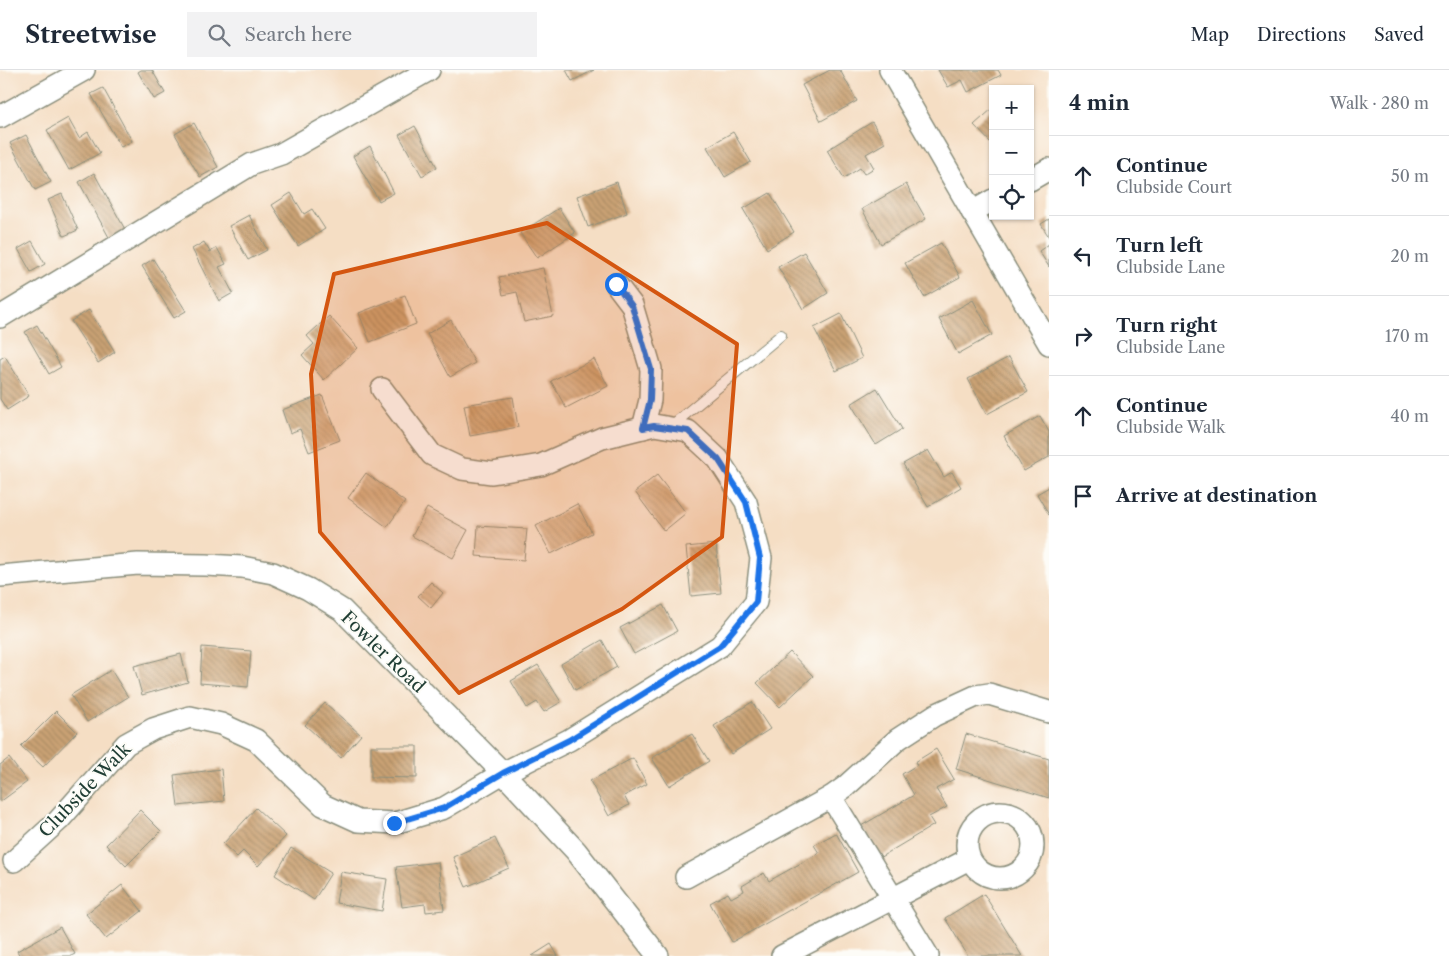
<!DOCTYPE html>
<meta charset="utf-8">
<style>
body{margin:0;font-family:"Libre Caslon Text",serif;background:#f2f2f3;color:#1f2937}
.controls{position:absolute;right:15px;top:15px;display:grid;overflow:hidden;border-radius:0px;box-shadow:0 1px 4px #0004}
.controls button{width:45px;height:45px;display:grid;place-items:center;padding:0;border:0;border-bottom:1px solid #e0e1e3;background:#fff;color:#1f2937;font:25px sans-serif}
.stop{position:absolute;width:15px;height:15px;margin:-11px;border:4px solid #1a73e8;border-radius:50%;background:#fff}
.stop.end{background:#1a73e8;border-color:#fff;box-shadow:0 1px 5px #0008}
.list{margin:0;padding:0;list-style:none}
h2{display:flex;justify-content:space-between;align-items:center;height:65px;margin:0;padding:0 20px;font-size:21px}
h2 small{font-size:16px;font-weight:400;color:#747a83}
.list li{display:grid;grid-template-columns:32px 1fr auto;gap:15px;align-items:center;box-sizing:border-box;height:80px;padding:0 20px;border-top:1px solid #e0e1e3}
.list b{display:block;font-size:19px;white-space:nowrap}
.list p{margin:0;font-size:16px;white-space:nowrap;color:#747a83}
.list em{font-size:16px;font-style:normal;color:#747a83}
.icon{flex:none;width:28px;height:28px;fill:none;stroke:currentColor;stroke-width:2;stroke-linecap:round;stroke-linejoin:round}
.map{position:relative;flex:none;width:1049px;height:886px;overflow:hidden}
header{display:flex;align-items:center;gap:30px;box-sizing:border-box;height:70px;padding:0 25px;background:#fff;border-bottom:1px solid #e0e1e3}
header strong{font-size:24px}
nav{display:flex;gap:28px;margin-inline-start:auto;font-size:18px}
.search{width:350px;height:45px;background:#f2f2f3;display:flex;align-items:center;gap:12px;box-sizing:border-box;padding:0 18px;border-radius:0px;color:#747a83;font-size:19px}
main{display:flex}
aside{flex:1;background:#fff}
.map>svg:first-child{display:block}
.building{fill:url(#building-back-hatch)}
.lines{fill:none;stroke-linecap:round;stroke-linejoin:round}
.service-casing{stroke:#8a8e7c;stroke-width:12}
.minor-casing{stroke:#8a8e7c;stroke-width:24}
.service{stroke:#fff;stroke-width:10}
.minor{stroke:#fff;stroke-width:21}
.route{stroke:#1a73e8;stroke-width:6}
.marked{fill:#d45610;fill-opacity:0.2;stroke:#d45610;stroke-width:4;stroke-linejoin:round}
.labels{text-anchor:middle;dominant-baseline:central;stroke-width:4;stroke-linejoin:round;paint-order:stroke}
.street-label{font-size:18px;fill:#1f3d34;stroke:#fdfcf7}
</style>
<header>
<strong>Streetwise</strong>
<div class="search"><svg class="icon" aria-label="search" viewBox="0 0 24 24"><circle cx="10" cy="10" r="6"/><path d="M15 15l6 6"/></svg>Search here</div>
<nav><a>Map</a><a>Directions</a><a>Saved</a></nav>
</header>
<main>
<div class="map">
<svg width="1049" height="886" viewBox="0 0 1049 886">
<defs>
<pattern id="building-back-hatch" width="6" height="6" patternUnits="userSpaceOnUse" patternTransform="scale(1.25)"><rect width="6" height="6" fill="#caa274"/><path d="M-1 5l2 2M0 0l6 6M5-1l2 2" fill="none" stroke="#a38560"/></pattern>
</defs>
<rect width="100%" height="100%" fill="#fdfcf7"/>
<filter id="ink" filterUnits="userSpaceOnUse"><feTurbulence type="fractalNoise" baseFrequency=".02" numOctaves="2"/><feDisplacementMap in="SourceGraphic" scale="10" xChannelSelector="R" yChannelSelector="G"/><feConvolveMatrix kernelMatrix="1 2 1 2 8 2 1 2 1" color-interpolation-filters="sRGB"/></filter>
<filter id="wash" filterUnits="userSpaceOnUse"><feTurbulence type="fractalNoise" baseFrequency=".0096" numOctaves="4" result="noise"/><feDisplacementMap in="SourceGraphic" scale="20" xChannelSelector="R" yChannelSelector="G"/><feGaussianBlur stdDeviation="1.12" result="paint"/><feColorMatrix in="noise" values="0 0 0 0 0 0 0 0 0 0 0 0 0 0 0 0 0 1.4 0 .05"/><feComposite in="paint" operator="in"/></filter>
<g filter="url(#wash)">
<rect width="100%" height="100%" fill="#f5dec4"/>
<g id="blocks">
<g class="building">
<polygon points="141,0 152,0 165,23 154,29 138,2"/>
<polygon points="566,0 594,0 572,11"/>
<polygon points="830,0 840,0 857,31 821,51 802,15"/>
<polygon points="938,0 998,0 1001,5 968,22 962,10 948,17"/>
<polygon points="103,18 132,71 121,77 91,24"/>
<polygon points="993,38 993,75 974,55"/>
<polygon points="68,48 79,68 88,62 100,83 69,100 47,60"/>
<polygon points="872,52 885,73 866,84 874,98 864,104 860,98 844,108 827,80"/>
<polygon points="194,53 218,97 200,107 175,64"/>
<polygon points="415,56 437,97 422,106 399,65"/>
<polygon points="733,62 751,92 725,107 707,77"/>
<polygon points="26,65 51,112 35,120 10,73"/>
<polygon points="370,76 394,123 379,131 353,86"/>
<polygon points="94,103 127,163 111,171 79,112"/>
<polygon points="617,112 627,143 588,157 577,126"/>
<polygon points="906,114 926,149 881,174 862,139"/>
<polygon points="291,123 304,144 312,139 325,159 298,176 272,135"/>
<polygon points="770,123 794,162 767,179 743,139"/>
<polygon points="62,124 78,160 64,166 48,130"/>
<polygon points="559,138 575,163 537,188 520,163"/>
<polygon points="249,145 267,180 248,190 229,156"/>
<polygon points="1049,149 1049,167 1041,154"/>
<polygon points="32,171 45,194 31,202 18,179"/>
<polygon points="204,172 210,182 217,178 226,194 219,197 233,223 219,231 192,179"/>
<polygon points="941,173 960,207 924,227 905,193"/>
<polygon points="1049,174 1049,197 1039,181"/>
<polygon points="804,182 828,223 803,239 778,197"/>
<polygon points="153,189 186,241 174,248 142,196"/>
<polygon points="543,198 553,246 524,252 517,222 503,225 499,207"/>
<polygon points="405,225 416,254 370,272 359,243"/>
<polygon points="973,230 992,265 958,284 939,249"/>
<polygon points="89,240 115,282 98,293 71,251"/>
<polygon points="841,244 862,288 836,301 814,258"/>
<polygon points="329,246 358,278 324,310 302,285 314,274 307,266"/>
<polygon points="451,250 475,293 450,307 427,264"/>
<polygon points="37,255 61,297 49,304 25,262"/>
<polygon points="5,286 29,326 7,340 0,329 0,289"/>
<polygon points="1009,287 1028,322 987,344 968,309"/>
<polygon points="594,289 608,316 566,338 551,311"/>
<polygon points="877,318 902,359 876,375 851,334"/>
<polygon points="322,325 340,370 309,382 300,359 290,363 282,340"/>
<polygon points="513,327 518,357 470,366 464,335"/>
<polygon points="1040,346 1049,362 1049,387 1024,401 1004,366"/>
<polygon points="928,380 944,407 952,402 961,417 928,437 903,394"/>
<polygon points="366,403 405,432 387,457 348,428"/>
<polygon points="657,405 686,443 664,461 635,422"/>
<polygon points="1049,417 1049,445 1037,424"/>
<polygon points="577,434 592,463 551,484 536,456"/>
<polygon points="427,438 468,460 453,488 412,466"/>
<polygon points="478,456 527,459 524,490 476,486"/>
<polygon points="716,474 721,523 691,526 686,477"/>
<polygon points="431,512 443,523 431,538 418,526"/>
<polygon points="663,535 677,561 634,584 620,558"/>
<polygon points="602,570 617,597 575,620 561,594"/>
<polygon points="202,577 251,581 248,617 200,613"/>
<polygon points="790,582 813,606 780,637 757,613"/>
<polygon points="181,584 188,612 142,625 134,596"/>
<polygon points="538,595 561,632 544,642 537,632 527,638 511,611"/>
<polygon points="111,600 128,627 87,652 71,625"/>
<polygon points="752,632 770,659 731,684 714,656"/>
<polygon points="325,633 361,665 341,688 305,655"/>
<polygon points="56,641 77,662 43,697 21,676"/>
<polygon points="692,664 709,691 669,716 652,688"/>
<polygon points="966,664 1049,689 1049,728 956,699"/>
<polygon points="371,676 417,676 417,708 371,707"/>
<polygon points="936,679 954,709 936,719 947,737 929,747 934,755 879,788 861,756 914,725 902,704 917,695 915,692"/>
<polygon points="9,688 27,712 0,732 0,695"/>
<polygon points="633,688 647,714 624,726 629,735 609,746 590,711"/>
<polygon points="221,699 224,731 178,736 174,705"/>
<polygon points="256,738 286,766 258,796 243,781 237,787 223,774"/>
<polygon points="140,740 161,761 126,796 106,775"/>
<polygon points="836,763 858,802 732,872 710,833 728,823 731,828 744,821 742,816 764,803 769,811 819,783 814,775"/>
<polygon points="495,768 509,798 466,817 453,787"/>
<polygon points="291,778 331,803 314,830 275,805"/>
<polygon points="438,792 444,840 426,842 425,834 402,837 396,797"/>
<polygon points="341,802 387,809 382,841 336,833"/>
<polygon points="122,815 142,841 106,869 86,844"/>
<polygon points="984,824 1022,886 968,886 945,848"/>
<polygon points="60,857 75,884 71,886 20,886 17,881"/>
<polygon points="551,874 558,886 532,886"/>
</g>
</g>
</g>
<g filter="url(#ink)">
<use href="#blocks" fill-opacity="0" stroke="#8a8e7c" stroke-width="1"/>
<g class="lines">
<g class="service-casing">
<polyline id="service" points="670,357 781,265"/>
</g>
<g class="minor-casing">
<g id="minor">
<polyline points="890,0 1049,274"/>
<polyline points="0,47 84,0"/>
<polyline points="1030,110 1049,99"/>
<polyline points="972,142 993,130"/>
<polyline points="616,214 632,235 651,299 650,330 643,358"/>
<polyline points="0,247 252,94 281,84 429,0"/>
<polyline points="0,506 138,494 206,495 242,497 273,503 308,519 342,540 503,703 576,781 658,886"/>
<polyline points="831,727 928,886"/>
<circle cx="1000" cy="775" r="33"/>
<polyline points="14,791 59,750 126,674 153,659 190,647 221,654 256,670 323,735 358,751 395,753 444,738 503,703 569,670 720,576 756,532 761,488 746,432 718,389 688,361 654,355 602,368 541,395 492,403 462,399 432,385 382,319"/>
<polyline points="686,807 831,727 845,717 898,669 935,645 976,626 989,624 1049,642"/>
<polyline points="782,886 969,789"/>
</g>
</g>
<use href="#service" class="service"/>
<use href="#minor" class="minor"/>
</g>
</g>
<g class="lines" filter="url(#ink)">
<polyline class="route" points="394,753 444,738 503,703 569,670 720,576 756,532 760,488 746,432 718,389 688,361 654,356 643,358 650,330 651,299 632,236 616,214"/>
</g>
<path class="marked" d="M547,153L737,274L722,467L622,539L459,623L320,462L311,304L334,204Z"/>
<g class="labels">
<g class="street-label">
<text transform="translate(383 582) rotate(44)">Fowler Road</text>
<text transform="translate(85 720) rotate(-46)">Clubside Walk</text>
</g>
</g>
</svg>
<div class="controls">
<button>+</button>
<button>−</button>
<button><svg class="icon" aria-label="locate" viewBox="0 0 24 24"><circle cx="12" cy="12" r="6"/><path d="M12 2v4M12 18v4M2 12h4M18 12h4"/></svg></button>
</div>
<div class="stop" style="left:616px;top:214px"></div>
<div class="stop end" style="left:394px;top:753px"></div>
</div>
<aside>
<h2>4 min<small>Walk · 280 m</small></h2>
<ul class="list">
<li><svg class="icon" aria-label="ahead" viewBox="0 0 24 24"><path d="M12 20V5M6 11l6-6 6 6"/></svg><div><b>Continue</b><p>Clubside Court</p></div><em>50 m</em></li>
<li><svg class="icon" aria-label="left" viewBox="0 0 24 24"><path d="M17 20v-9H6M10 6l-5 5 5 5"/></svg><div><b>Turn left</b><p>Clubside Lane</p></div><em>20 m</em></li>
<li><svg class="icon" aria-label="right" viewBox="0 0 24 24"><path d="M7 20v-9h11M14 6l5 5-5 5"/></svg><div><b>Turn right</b><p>Clubside Lane</p></div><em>170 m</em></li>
<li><svg class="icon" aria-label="ahead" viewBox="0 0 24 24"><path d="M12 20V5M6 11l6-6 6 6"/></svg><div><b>Continue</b><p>Clubside Walk</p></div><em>40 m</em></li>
<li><svg class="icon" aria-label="arrive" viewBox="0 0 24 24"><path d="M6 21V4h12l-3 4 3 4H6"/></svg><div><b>Arrive at destination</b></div></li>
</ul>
</aside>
</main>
